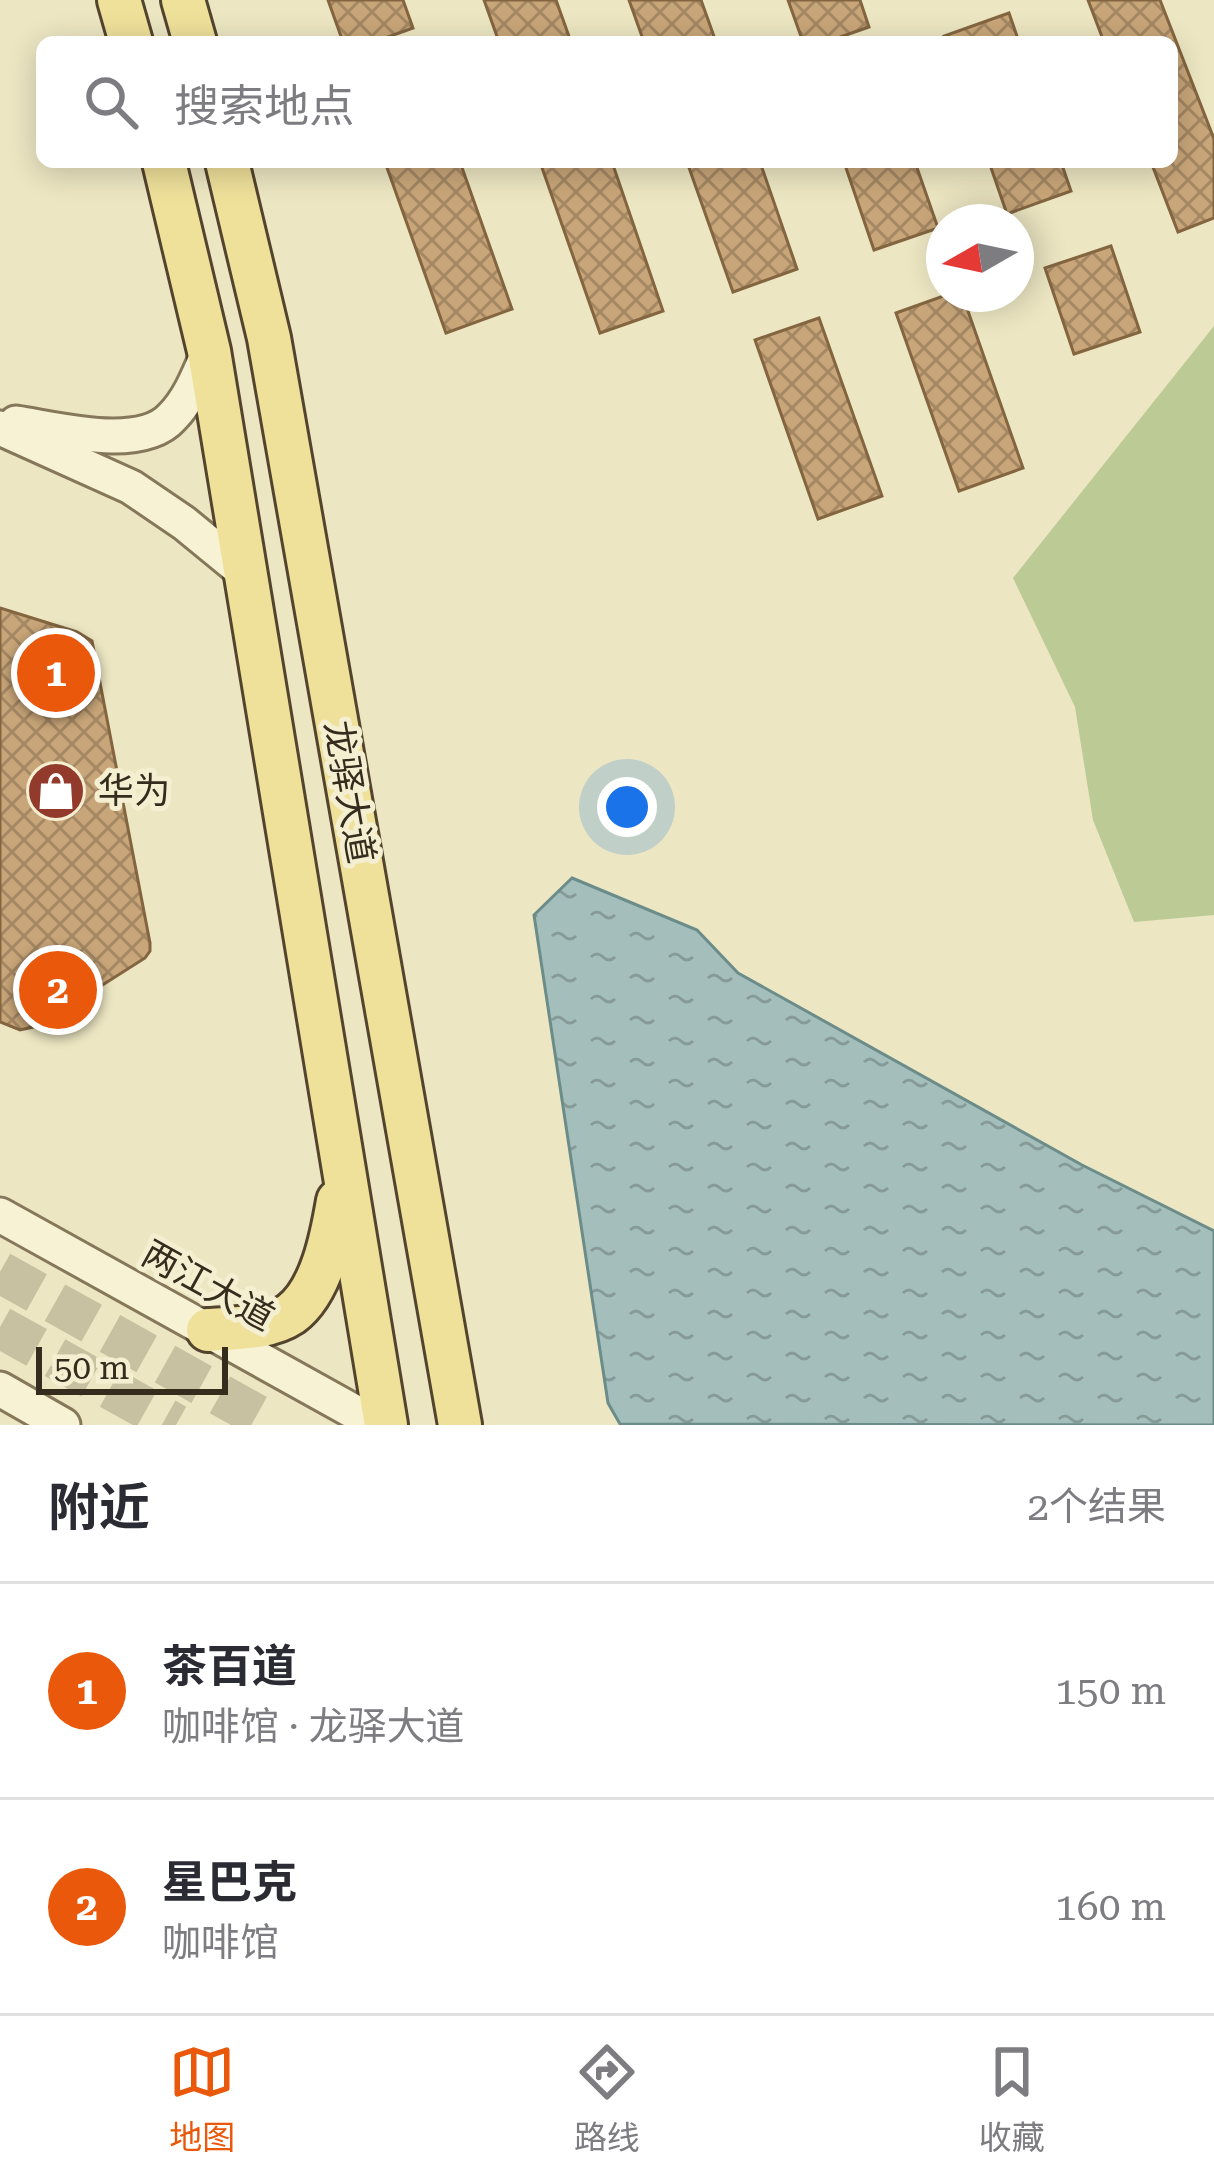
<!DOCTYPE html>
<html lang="zh">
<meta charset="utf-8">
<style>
body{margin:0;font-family:"Roboto Serif","Noto Sans SC",serif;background:#f2f2f3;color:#2b2b33}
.compass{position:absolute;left:926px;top:204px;width:108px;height:108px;border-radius:50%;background:#fff;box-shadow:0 6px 30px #0003;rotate:261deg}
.scale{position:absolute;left:36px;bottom:30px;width:192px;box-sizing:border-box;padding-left:12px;border:6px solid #352c1d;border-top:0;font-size:33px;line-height:42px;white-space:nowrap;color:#352c1d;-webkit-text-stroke:9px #f4efd1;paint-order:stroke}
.you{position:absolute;left:627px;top:807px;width:42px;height:42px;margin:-30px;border:9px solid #fff;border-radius:50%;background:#1a73e8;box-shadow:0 0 0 18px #1a73e833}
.badge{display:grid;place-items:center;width:78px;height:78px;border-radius:50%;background:#ea580c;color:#fff;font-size:39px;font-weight:700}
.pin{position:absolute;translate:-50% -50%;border:6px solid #fff;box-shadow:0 3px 12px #0006}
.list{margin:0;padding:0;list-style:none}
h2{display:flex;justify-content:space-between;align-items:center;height:156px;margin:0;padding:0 48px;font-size:51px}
h2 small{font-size:39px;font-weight:400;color:#7c7c81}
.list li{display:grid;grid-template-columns:78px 1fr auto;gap:36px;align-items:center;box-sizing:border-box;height:216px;padding:0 48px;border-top:3px solid #e1e1e2}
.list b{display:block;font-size:45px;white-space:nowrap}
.list p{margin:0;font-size:39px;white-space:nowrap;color:#7c7c81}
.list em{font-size:39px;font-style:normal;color:#7c7c81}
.icon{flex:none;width:66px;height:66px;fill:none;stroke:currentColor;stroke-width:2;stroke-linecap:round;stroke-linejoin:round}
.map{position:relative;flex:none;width:1214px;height:1425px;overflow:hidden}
.search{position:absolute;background:#fff;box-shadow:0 6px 30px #0003;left:36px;right:36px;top:36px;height:132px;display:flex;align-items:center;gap:30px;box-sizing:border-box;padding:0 42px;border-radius:18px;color:#7c7c81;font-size:45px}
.sheet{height:588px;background:#fff}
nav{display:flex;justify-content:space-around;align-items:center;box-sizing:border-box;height:168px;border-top:3px solid #e1e1e2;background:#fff;font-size:33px;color:#7c7c81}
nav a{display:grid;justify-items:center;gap:6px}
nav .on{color:#ea580c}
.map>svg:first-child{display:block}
.park{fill:#bcca96}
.water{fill:url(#water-ripples);stroke:#6b8c89;stroke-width:3}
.building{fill:url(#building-cross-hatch);stroke:#836540;stroke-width:3}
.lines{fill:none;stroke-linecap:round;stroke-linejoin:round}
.major-tunnel{stroke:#c7c1a1;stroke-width:42;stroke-dasharray:42 21;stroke-linecap:butt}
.minor-casing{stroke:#85775a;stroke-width:39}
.major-casing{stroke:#53442e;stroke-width:48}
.minor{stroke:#f7f2d4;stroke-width:33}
.major{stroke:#efe09a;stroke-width:42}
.labels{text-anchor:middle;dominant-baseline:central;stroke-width:10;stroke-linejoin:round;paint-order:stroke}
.poi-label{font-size:36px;fill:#352c1d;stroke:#f4efd1;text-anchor:start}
.street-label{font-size:36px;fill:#352c1d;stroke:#f4efd1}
</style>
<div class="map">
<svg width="1214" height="1425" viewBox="0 0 1214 1425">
<defs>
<pattern id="water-ripples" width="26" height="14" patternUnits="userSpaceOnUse" patternTransform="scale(3)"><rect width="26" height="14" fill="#a4bfbb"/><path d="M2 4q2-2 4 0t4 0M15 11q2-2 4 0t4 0" fill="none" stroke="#869b97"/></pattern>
<pattern id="building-cross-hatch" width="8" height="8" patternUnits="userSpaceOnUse" patternTransform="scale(3)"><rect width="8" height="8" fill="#c9a679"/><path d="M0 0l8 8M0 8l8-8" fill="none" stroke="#a48763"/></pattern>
</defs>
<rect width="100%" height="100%" fill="#ece6c2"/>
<polygon class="park" points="1214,326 1214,915 1134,922 1093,820 1075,707 1013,578"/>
<polygon class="water" points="572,878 697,930 738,973 1082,1165 1214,1231 1214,1425 620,1424 608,1403 534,915"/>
<g class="building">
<polygon points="328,0 403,0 413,28 374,42 343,42"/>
<polygon points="484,0 556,0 571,42 499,42"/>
<polygon points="629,0 701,0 716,42 644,42"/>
<polygon points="788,0 860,0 869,27 826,42 803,42"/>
<polygon points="1088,0 1160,0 1214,139 1214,218 1178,232 1151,162 1172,162 1172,42 1104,42"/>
<polygon points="1009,13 1019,42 947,42 944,36"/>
<polygon points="385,162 460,162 512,309 446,333"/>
<polygon points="540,162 612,162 663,311 600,333"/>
<polygon points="687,162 760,162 797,269 733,292"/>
<polygon points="844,162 915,162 938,228 874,250"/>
<polygon points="989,162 1061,162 1071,191 1007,214"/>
<polygon points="1111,246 1140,332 1074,354 1045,268"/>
<polygon points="949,294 962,294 1023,468 959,491 896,313"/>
<polygon points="819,318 882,496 818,519 755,340"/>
<polygon points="0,608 77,632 92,641 150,943 150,951 145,958 38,1026 20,1030 0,1022"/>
</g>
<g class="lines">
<g class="major-tunnel">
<polyline points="0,1272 274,1425"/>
<polyline points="0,1327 176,1425"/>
</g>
<g class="minor-casing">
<g id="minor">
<path d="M16,423C57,429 141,452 172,417C190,399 199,374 209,351"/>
<polyline points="0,428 131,487 184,523 245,573"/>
<polyline points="0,1215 378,1425"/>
<polyline points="0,1389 63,1425"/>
</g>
</g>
<g class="major-casing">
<g id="major">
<polyline points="119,0 131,42"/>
<polyline points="183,0 195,42"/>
<polyline points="164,162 209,351 386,1425"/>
<polyline points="227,162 269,338 460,1425"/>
<path d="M208,1330C233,1328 269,1329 291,1314C322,1291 332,1236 338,1201"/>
</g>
</g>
<use href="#minor" class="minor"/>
<use href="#major" class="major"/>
</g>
<defs>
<g id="shop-disc" transform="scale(3)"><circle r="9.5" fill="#923a2c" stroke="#f4efd1"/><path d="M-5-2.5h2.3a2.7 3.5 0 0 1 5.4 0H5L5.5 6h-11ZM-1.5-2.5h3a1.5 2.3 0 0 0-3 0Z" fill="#fff"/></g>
</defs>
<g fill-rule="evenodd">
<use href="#shop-disc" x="56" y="791"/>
</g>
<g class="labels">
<g class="poi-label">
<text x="98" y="791">华为</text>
</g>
<g class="street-label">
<text transform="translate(349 792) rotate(80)">龙驿大道</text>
<text transform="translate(208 1286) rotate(29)">两江大道</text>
</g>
</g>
</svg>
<svg class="compass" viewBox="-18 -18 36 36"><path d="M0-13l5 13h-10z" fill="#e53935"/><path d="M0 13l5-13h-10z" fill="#7c7c81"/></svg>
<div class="scale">50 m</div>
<div class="you"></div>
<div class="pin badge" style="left:56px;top:673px">1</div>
<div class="pin badge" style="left:58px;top:990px">2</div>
<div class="search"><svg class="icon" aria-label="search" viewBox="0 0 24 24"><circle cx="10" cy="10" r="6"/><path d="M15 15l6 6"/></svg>搜索地点</div>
</div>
<section class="sheet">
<h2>附近<small>2个结果</small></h2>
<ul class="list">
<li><span class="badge">1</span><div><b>茶百道</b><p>咖啡馆 · 龙驿大道</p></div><em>150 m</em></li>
<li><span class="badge">2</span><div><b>星巴克</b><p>咖啡馆</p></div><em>160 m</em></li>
</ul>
</section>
<nav>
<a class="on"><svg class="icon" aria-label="map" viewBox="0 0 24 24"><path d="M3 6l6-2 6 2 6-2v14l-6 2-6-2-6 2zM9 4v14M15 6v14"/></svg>地图</a>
<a><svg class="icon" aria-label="directions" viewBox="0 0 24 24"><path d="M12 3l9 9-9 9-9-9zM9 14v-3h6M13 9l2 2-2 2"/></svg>路线</a>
<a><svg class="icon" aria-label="saved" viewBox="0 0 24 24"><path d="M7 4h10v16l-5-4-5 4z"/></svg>收藏</a>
</nav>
